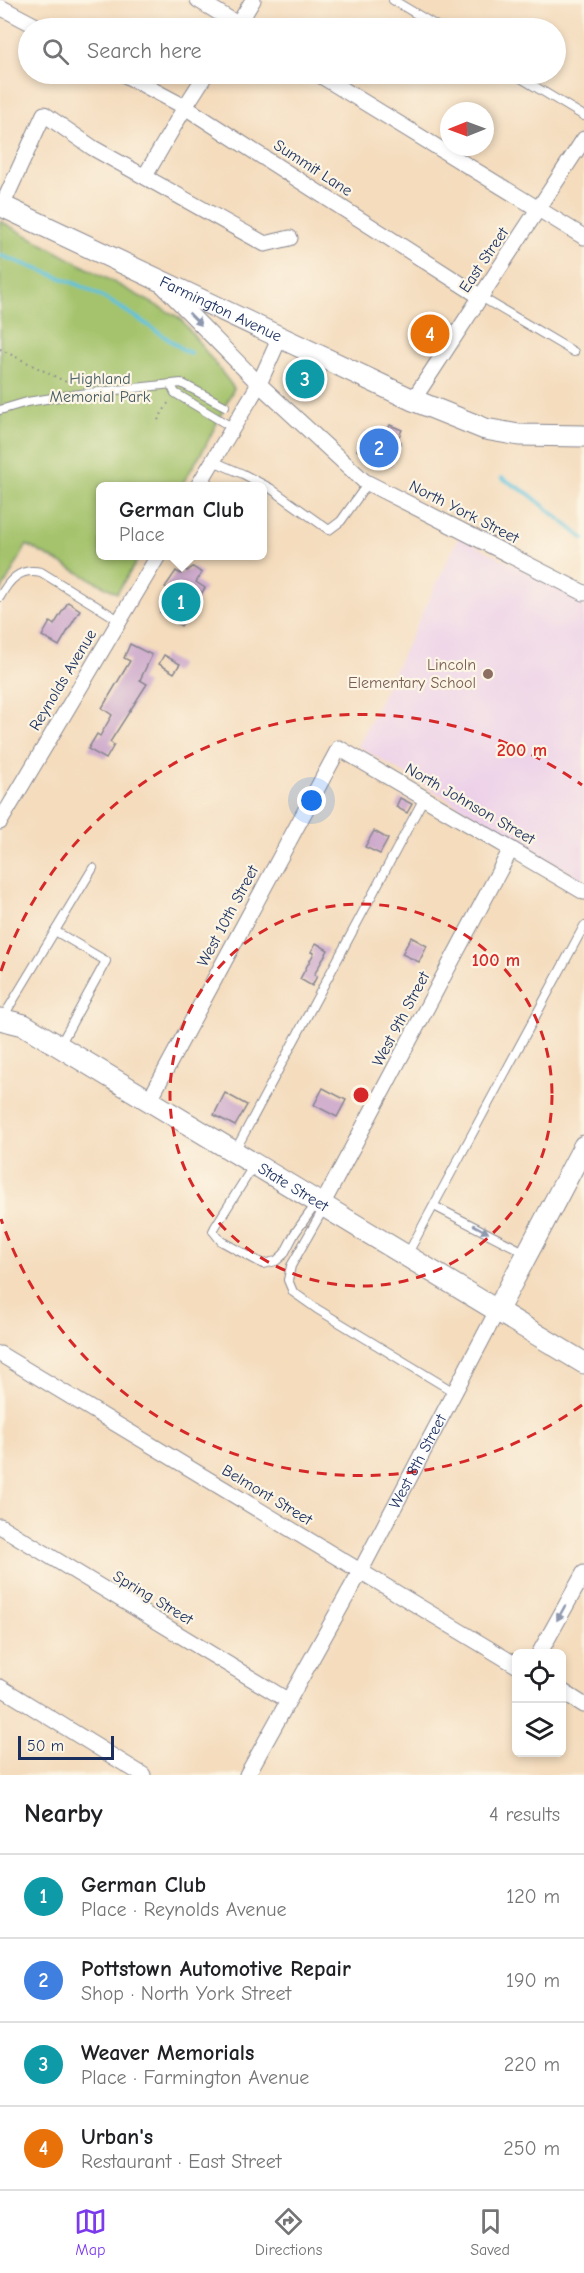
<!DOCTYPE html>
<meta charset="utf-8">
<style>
body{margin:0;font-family:"Comic Neue",sans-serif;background:#f2f2f2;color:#202124}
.controls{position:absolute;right:18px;bottom:18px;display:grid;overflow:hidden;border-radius:9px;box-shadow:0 3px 9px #0003}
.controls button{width:54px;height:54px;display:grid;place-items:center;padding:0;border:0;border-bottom:2px solid #e0e0e0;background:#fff;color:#202124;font:30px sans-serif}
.compass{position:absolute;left:440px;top:102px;width:54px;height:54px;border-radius:50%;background:#fff;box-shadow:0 3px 9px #0003;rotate:269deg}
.scale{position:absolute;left:18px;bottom:15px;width:96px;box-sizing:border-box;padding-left:6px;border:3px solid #1b2f5e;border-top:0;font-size:16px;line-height:21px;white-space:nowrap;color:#1b2f5e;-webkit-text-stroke:4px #fcf5e5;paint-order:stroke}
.you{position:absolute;left:312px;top:801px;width:21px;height:21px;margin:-15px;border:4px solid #fff;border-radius:50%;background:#1a73e8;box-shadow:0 0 0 9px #1a73e833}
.badge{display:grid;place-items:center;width:39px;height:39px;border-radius:50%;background:#7c3aed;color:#fff;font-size:20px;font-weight:700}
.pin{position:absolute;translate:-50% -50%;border:3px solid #fff;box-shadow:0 2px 6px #0006}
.popup{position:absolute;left:96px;top:482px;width:171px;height:78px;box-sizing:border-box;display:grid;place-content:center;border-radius:9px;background:#fff;filter:drop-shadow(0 2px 4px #0005);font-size:20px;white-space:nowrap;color:#757577}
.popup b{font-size:22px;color:#202124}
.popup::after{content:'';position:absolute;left:50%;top:100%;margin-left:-12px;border:12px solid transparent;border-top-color:#fff}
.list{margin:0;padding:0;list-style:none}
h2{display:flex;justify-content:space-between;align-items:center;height:78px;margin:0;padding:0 24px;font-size:26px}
h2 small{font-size:20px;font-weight:400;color:#757577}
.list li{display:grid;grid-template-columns:39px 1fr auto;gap:18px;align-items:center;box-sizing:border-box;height:84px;padding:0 24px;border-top:2px solid #e0e0e0}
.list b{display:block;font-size:22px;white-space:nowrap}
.list p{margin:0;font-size:20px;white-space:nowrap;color:#757577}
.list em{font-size:20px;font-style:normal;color:#757577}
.icon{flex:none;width:33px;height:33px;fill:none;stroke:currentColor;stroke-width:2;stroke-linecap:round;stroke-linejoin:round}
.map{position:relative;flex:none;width:584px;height:1775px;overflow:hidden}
.search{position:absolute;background:#fff;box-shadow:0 3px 9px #0003;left:18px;right:18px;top:18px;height:66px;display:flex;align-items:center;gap:15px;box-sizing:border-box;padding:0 21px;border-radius:33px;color:#757577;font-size:22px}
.sheet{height:414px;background:#fff}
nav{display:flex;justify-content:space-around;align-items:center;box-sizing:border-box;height:84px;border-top:2px solid #e0e0e0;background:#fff;font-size:16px;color:#757577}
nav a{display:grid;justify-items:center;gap:3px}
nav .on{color:#7c3aed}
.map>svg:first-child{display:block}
.built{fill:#edd1e9}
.green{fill:#a4c36c;stroke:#607965;stroke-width:1.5}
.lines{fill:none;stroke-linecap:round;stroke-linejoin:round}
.stream{stroke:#5fc2dd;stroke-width:4}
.building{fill:#ceaacc}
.lane-casing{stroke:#88868e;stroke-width:10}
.street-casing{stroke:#88868e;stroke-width:17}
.secondary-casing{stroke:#88868e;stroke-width:23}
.path{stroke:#88868e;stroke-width:2;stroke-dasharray:1.5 4.5;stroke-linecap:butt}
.lane{stroke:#fff;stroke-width:8}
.street{stroke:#fff;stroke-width:15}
.secondary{stroke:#fff;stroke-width:21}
.oneway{fill:#8d97ae}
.ring{fill:none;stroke:#d62828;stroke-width:3;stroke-dasharray:10 8}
.education-dot{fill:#8d6e63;stroke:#fcf5e5;stroke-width:2}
.labels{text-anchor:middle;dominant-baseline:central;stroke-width:4.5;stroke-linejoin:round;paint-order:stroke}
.street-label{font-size:16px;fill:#1b2f5e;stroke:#fcf5e5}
.park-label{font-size:16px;fill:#445b62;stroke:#fcf5e5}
.education-label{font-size:16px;fill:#785e54;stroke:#fcf5e5;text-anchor:end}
.centre{fill:#d62828;stroke:#fcf5e5;stroke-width:3}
.ring-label{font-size:18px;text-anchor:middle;font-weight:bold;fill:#d62828;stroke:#fcf5e5;stroke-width:4.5;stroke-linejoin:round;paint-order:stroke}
</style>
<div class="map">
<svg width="584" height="1775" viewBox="0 0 584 1775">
<rect width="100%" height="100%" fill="#fcf5e5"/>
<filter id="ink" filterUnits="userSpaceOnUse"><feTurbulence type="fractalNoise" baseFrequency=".0167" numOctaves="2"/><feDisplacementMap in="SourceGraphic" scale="12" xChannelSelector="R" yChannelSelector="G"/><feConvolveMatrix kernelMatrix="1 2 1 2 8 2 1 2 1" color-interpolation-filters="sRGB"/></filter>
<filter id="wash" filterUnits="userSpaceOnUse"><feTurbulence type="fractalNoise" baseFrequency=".008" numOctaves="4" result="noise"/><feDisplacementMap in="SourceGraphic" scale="24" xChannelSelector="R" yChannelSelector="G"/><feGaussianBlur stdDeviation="1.35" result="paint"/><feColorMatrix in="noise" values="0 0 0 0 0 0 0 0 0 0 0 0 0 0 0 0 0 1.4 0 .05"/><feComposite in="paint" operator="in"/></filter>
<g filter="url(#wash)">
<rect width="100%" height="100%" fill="#f4dcbd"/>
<polygon class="built" points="459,537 584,601 584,880 358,746"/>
<polygon class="green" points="0,221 180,318 234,388 205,447 181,486 100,486 100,556 140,556 117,593 27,545 0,593"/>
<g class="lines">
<g class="stream">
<path d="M0,255C29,267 68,278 95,293C127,310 156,330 185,351L191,353"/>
<polyline points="502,478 529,494 584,539"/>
</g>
</g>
<g id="blocks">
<g class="building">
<polygon points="296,364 322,375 316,389 290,378"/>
<polygon points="390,425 402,430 397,441 401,442 391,465 357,450 365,432 383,440"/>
<polygon points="193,567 202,573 196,582 205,588 181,626 160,612 173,592 165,587 176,571 181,574 184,569 187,571"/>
<polygon points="68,602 80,610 59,646 42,636 50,622 54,625"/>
<polygon points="130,644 152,655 140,680 147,684 110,742 114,745 106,759 88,749 97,734 100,736 112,715 102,708 130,661 124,658"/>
<polygon points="164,655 180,664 174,673 159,664"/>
<polygon points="400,798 412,804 407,813 396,807"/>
<polygon points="374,831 388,839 380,854 365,847"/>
<polygon points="411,937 427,946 419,962 402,954"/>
<polygon points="316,943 328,950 314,975 317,976 312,986 300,979 314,953 311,952"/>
<polygon points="323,1088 346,1100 337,1117 314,1105"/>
<polygon points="225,1093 247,1105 235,1126 214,1115"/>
</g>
</g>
</g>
<g filter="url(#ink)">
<use href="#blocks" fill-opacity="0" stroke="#88868e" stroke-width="1.5"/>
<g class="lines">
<g class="lane-casing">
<g id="lane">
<polyline points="393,0 440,28"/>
<polyline points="514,74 584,116"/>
<polyline points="481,297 574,352"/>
<polyline points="171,385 175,393 233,428"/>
<polyline points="0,410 27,402 71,395 181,383 225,406"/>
<polyline points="213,461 243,474 270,488 329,530 341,521 368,483"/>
<path d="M0,597C9,579 21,567 41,572L119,620"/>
<polyline points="55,931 93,868"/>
<polyline points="2,1019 55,931 106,961 60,1045"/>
<polyline points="235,1151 424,798"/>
<polyline points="254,1165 215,1227 213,1231 221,1241 263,1264 276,1261 284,1254 295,1233 316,1204"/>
<polyline points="434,1206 526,1253"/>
<polyline points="324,1208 291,1266 288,1280 293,1292 317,1309 454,1392"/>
<polyline points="407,1255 584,926"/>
</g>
</g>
<g class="street-casing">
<g id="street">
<polyline points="198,0 244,28"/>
<polyline points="0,7 40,28"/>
<polyline points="236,28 253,0"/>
<polyline points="123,74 185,107 481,297"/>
<polyline points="318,74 584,237"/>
<polyline points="145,176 185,107 206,74"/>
<polyline points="2,206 44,114 93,148 265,244 290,238"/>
<polyline points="163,286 259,384 364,481 584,593"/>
<polyline points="413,400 584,139"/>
<polyline points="198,486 259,384 280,337"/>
<polyline points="0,822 158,556"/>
<polyline points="149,1101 339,748 584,892"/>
<polyline points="322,1205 511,849"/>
<polyline points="0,1354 516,1665"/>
<polyline points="0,1526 287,1700"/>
<polyline points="539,1654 584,1573"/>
<polyline points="0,1687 143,1775"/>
<polyline points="562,1691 584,1705"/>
<path id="s1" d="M247,1775L360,1572L497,1311"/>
</g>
</g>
<g class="secondary-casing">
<g id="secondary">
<path id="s2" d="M0,205L413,400L485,429L519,435L584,436"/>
<path id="s3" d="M0,1019L24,1025L584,1363"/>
<polyline points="497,1311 584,1146"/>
</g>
</g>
<g class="path">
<polyline points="0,349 72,385"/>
<polyline points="158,420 170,400"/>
</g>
<use href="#lane" class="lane"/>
<use href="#street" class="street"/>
<use href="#secondary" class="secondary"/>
</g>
<defs><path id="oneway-solid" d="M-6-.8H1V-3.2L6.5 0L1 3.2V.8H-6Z" transform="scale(1.5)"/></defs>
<g class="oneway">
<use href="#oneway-solid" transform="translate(195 319) rotate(45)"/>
<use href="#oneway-solid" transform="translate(481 1229) rotate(28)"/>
<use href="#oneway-solid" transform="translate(561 1613) rotate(119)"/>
</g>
</g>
<g class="ring">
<circle cx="361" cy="1095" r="191"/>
<path d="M582 1405A381 381 0 0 1 1 1219M1 971A381 381 0 0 1 582 785"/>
</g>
<circle class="education-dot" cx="488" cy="674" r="6"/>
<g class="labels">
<g class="street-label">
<text transform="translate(313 168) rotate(33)">Summit Lane</text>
<text transform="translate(484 260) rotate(-56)">East Street</text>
<text stroke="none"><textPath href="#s2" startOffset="244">Farmington Avenue</textPath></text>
<text transform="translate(464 512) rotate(27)">North York Street</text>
<text transform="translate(63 680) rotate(-59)">Reynolds Avenue</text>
<text transform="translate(470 804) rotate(30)">North Johnson Street</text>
<text transform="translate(228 916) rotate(-62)">West 10th Street</text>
<text transform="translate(401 1019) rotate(-62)">West 9th Street</text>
<text stroke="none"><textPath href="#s3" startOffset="339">State Street</textPath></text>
<text stroke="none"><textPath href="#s1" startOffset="357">West 8th Street</textPath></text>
<text transform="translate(267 1495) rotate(31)">Belmont Street</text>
<text transform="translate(153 1598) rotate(31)">Spring Street</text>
</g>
<g class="park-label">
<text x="100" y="379">Highland<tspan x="100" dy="18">Memorial Park</tspan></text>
</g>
<g class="education-label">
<text x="476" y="665">Lincoln<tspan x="476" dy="18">Elementary School</tspan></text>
</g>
</g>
<circle cx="361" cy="1095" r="9" class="centre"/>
<g class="ring-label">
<text x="522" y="756">200 m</text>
<text x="496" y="966">100 m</text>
</g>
</svg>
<div class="controls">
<button><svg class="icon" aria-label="locate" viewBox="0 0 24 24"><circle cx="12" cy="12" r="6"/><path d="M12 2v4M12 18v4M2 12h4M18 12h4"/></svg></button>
<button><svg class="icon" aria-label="layers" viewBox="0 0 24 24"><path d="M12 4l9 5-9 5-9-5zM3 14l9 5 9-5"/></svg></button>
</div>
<svg class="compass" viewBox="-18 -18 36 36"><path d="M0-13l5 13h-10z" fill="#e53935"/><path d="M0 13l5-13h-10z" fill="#757577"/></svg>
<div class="scale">50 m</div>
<div class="you"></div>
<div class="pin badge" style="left:181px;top:602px;background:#0f9aa8">1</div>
<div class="popup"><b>German Club</b>Place</div>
<div class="pin badge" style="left:379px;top:448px;background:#3f7fe0">2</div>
<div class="pin badge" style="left:305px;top:379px;background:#0f9aa8">3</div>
<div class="pin badge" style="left:430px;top:334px;background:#e8710a">4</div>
<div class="search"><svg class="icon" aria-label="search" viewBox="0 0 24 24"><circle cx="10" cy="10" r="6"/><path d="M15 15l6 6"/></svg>Search here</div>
</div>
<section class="sheet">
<h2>Nearby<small>4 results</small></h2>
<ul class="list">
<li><span class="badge" style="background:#0f9aa8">1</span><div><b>German Club</b><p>Place · Reynolds Avenue</p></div><em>120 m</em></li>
<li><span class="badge" style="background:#3f7fe0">2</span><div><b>Pottstown Automotive Repair</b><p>Shop · North York Street</p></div><em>190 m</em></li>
<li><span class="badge" style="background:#0f9aa8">3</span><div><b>Weaver Memorials</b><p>Place · Farmington Avenue</p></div><em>220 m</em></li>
<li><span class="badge" style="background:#e8710a">4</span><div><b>Urban's</b><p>Restaurant · East Street</p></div><em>250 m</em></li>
</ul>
</section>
<nav>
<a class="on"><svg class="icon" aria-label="map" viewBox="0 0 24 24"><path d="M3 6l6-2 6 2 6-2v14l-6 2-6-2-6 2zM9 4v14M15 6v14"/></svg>Map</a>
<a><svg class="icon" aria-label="directions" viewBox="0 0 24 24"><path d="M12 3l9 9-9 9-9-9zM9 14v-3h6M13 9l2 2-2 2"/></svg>Directions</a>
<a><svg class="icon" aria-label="saved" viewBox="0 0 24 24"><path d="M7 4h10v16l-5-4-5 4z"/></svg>Saved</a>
</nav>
